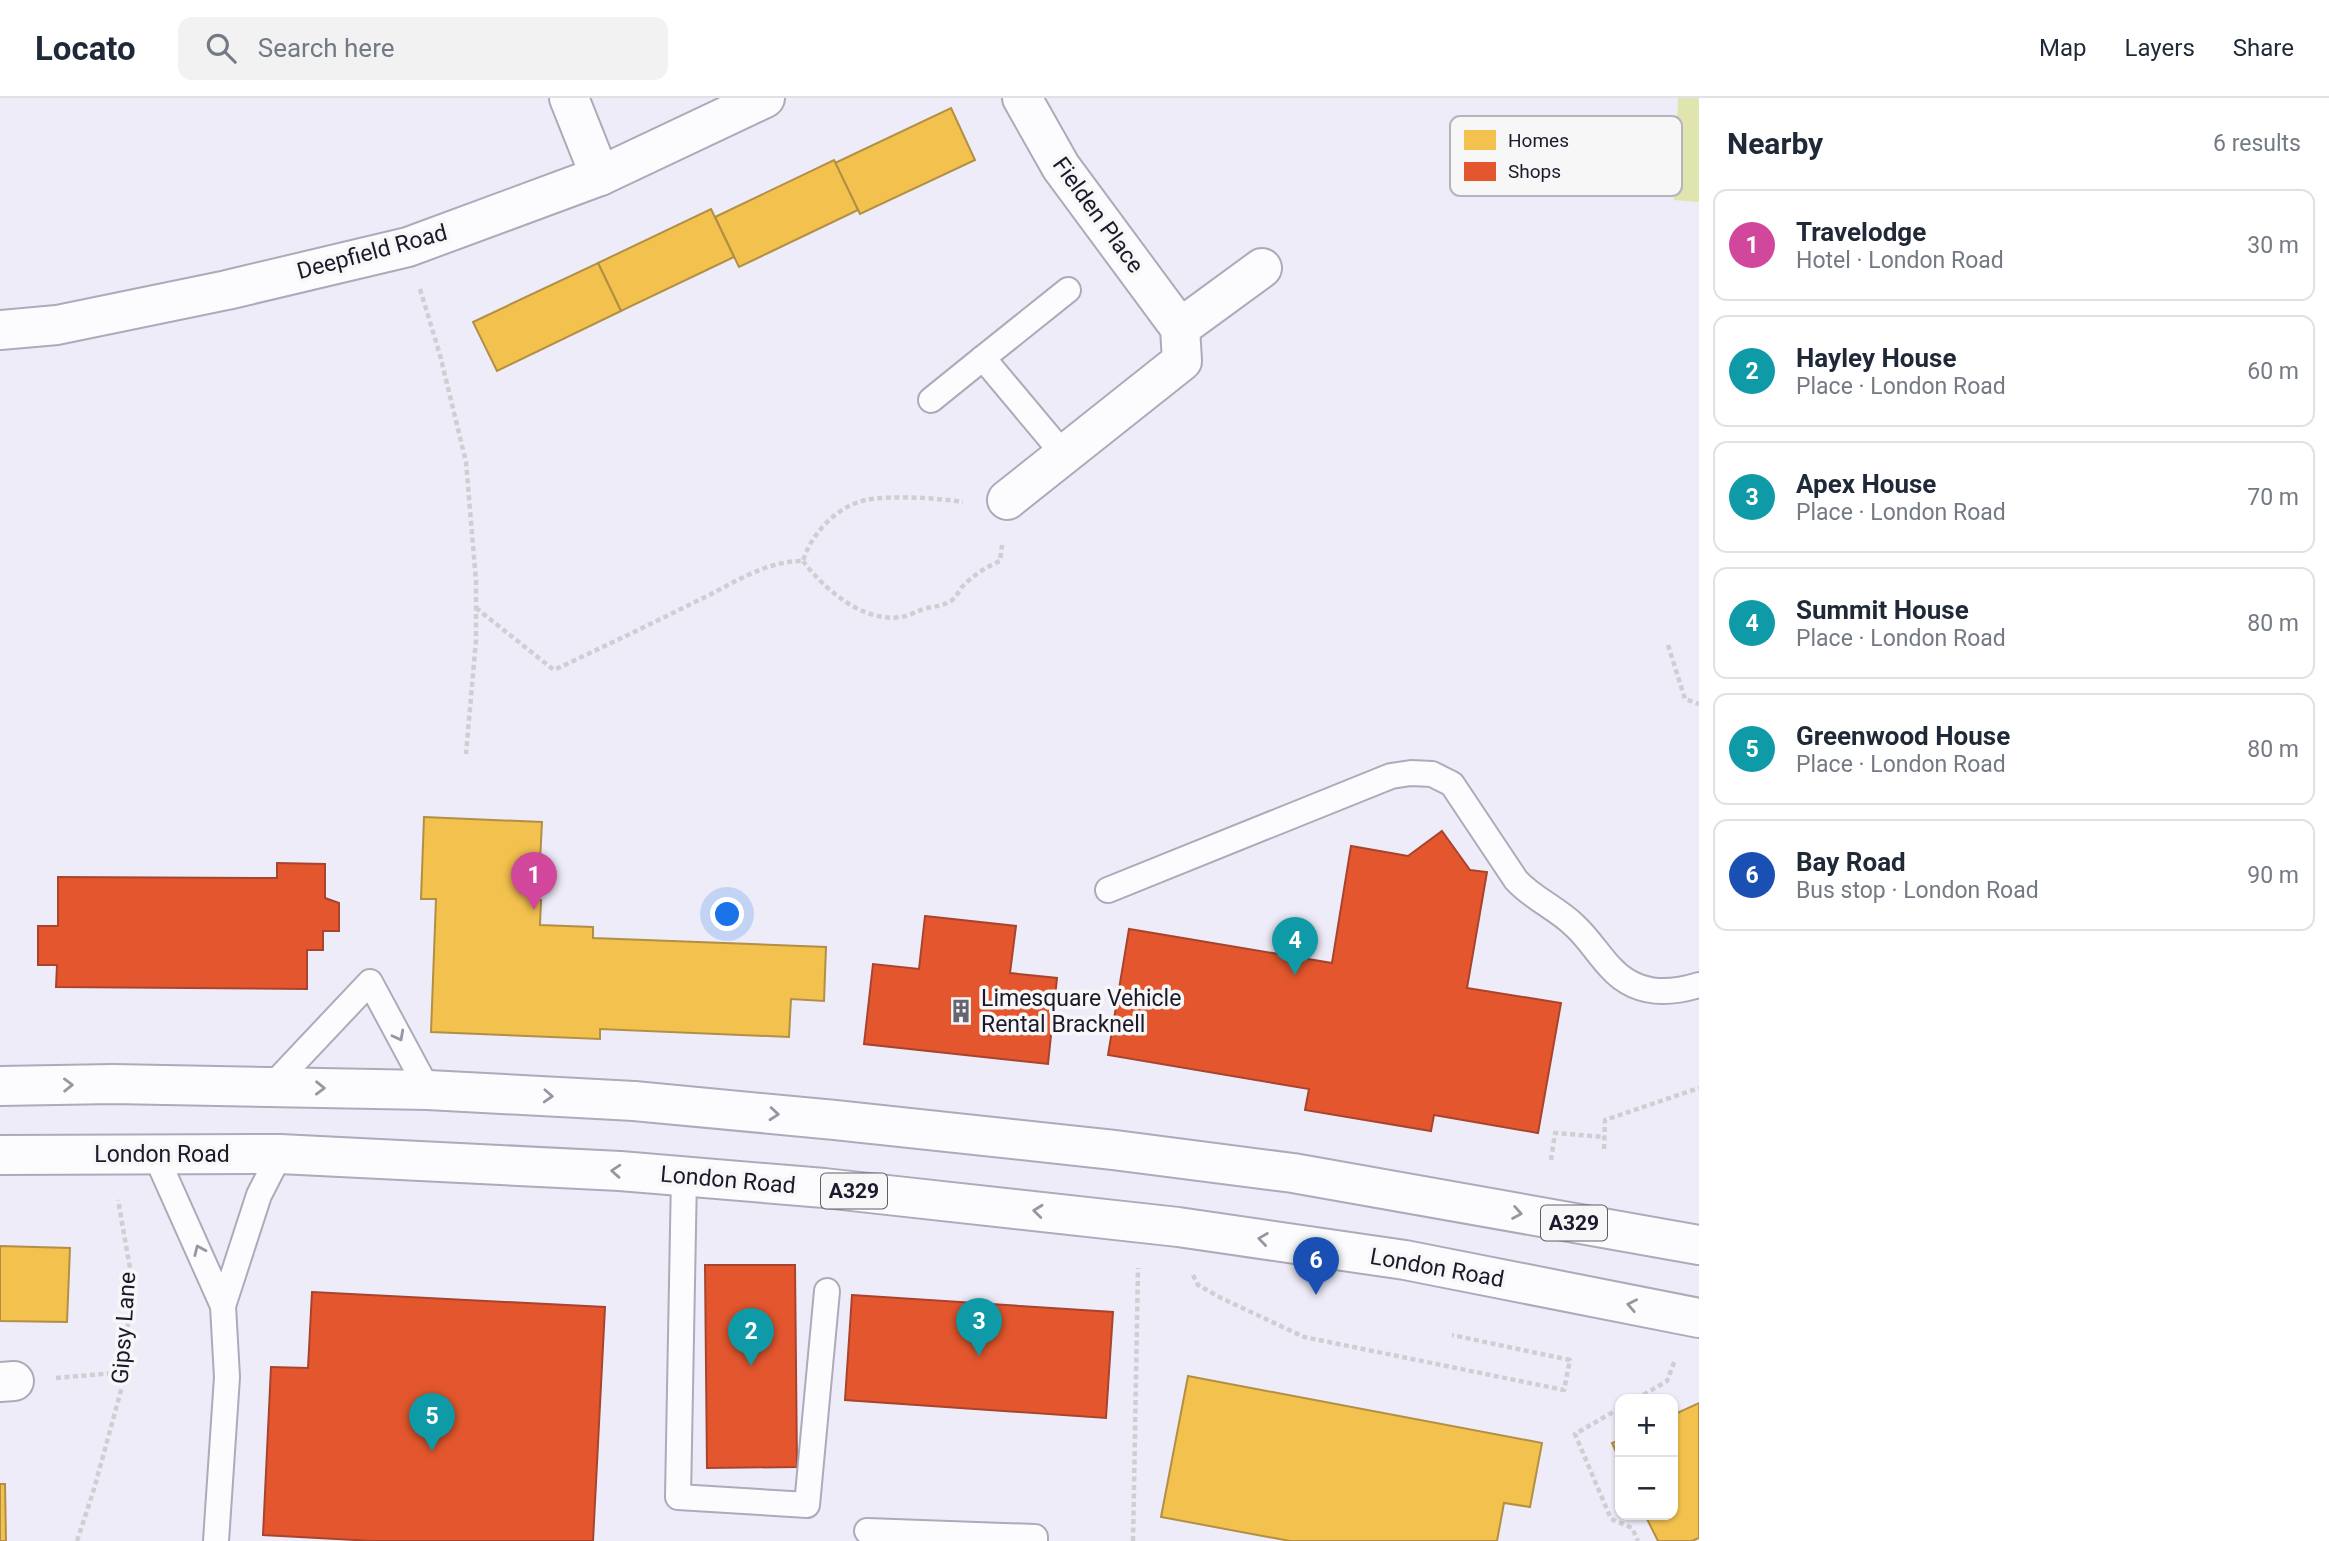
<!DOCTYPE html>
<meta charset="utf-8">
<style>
body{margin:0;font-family:Roboto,sans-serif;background:#f2f2f3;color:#1f2937}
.controls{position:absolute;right:21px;bottom:21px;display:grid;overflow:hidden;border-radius:14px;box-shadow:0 2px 5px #0004}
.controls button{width:63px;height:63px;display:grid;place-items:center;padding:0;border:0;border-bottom:2px solid #e0e1e3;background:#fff;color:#1f2937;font:35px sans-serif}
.you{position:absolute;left:728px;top:817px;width:24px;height:24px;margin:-18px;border:5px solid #fff;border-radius:50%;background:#1a73e8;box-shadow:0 0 0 10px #1a73e833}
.badge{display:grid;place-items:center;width:46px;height:46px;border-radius:50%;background:#666373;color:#fff;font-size:23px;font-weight:700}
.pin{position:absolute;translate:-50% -58px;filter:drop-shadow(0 2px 4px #0008)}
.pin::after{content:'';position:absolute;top:37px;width:24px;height:21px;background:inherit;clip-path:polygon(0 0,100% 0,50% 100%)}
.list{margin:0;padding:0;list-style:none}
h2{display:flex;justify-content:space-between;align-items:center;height:91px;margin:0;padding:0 28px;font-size:30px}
h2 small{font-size:23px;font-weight:400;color:#747a83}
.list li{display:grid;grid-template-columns:46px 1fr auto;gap:21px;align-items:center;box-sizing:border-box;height:112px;margin:0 14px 14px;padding:0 14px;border:2px solid #e0e1e3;border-radius:14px}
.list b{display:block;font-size:26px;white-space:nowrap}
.list p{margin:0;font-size:23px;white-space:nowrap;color:#747a83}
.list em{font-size:23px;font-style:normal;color:#747a83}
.icon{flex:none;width:38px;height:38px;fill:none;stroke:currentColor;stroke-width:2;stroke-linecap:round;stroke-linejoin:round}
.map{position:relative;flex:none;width:1699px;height:1443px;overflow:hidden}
header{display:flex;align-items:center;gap:42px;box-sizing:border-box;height:98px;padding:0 35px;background:#fff;border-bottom:2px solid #e0e1e3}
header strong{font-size:33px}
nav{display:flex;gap:38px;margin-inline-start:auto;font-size:24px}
.search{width:490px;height:63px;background:#f2f2f3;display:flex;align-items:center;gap:18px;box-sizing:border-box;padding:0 24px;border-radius:14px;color:#747a83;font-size:26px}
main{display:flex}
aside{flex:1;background:#fff}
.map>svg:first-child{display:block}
.green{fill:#e0e5b0}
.homes{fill:#f2c14e;stroke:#b28f44;stroke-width:2}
.shops{fill:#e4572e;stroke:#a8442d;stroke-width:2}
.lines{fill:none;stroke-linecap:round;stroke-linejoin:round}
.lane-casing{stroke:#adaab9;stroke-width:28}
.street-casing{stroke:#adaab9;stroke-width:42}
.primary-casing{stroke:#adaab9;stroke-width:42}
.path{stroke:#d0ced3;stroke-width:4.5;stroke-dasharray:5 3.5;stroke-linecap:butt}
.lane{stroke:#fcfcfe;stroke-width:24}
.street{stroke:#fcfcfe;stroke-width:38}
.primary{stroke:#fcfcfe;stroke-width:38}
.oneway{stroke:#9896a0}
.labels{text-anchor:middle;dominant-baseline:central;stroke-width:7;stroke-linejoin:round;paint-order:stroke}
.shield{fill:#f7f7f7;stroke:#5e5c69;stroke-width:2}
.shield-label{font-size:21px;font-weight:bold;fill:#1d192c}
.street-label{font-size:23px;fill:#1d192c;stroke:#f7f7f7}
.poi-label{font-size:23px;fill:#1d192c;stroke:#f7f7f7;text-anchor:start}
.key{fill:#f7f7f7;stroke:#b6b4ba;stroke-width:2}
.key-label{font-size:19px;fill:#1d192c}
</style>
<header>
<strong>Locato</strong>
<div class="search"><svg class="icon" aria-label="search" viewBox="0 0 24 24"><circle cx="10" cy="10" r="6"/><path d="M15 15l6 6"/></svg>Search here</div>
<nav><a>Map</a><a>Layers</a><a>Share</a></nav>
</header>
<main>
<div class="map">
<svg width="1699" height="1443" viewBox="0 0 1699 1443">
<rect width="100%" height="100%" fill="#eeecf8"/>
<polygon class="green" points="1678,0 1699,0 1699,104 1674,102"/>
<g class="homes">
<polygon points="951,10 975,62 860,116 835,65"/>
<polygon points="834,62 858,112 739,169 715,119"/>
<polygon points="711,111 734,159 621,213 598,165"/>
<polygon points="598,165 621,213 497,273 473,224"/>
<polygon points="424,719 542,724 538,801 541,802 540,827 593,829 593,840 826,849 824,903 791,901 789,939 600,931 600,941 431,934 436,801 421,801"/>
<polygon points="0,1148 70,1150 67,1224 0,1223"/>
<polygon points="1188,1278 1542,1345 1530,1409 1504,1405 1497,1443 1290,1443 1161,1419"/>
<polygon points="1699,1305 1699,1440 1692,1443 1658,1443 1645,1417 1673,1417 1673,1317"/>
<polygon points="1620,1342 1620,1363 1612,1345"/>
<polygon points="0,1386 5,1386 6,1443 0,1443"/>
</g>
<g class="shops">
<polygon points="1442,733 1470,772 1487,774 1467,890 1561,905 1538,1035 1434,1017 1431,1033 1305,1012 1309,991 1108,957 1129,831 1332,865 1351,748 1408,758"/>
<polygon points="277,765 325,766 325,800 339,805 339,833 323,833 323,852 307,852 307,891 56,889 57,867 38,867 38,828 58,828 58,779 277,780"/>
<polygon points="925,818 1016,828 1010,875 1057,880 1048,966 864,946 873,866 919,871"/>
<polygon points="705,1167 795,1167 797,1369 707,1370"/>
<polygon points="312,1194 605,1209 593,1443 373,1443 263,1437 271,1269 308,1270"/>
<polygon points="852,1197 1113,1214 1106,1320 845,1302"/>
</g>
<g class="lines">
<g class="lane-casing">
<g id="lane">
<polyline points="931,302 983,260"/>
<polyline points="1065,358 983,260 1068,192"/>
<path d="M1108,792L1391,678L1411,675L1432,676L1452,686L1516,782C1533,801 1557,810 1575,828C1588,840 1598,856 1610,869C1635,897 1667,897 1699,887"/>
<polyline points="270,990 370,884 428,992"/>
<polyline points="155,1056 223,1208 227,1279 216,1443"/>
<polyline points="684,1078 678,1399 807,1407 827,1193"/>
<polyline points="223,1208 259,1097 280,1056"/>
<polyline points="867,1433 1035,1439 1035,1443"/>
</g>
</g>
<g class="street-casing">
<g id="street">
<polyline points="569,0 600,78"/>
<polyline points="1180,230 1262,170"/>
<polyline points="0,232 57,227 227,192 408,149 600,78 765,0"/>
<polyline points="1007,402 1182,263 1180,230 1061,69 1022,0"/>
<polyline points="0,1284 14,1283"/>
</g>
</g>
<g class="primary-casing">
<g id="primary">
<polyline points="0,988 113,986 428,992 634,1003 835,1022 1114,1052 1293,1075 1699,1147"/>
<polyline points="0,1057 280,1056 620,1073 824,1090 1178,1129 1405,1162 1699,1220"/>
</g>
</g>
<g class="path">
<polyline points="420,191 440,257 466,364 476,483 476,542 466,656"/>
<path d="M803,463C824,491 863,525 901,519C908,518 915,514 921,512C932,508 941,509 951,503C956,499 958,495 961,490C972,478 986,469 1000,463L1002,447"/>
<path d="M476,510L554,572C603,549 651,526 699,502C733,486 764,463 803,463C811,436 837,408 866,402C889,397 939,400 963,404"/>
<polyline points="1668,547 1685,601 1699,606"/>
<polyline points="1604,1051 1605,1022 1699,990"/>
<polyline points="1551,1062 1555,1035 1605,1039"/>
<polyline points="1193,1177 1198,1187 1221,1200 1304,1239 1564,1292 1570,1262 1452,1237"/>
<polyline points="56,1280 126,1274"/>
<polyline points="1636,1301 1667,1283 1675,1262"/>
<polyline points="1620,1310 1575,1336 1611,1421 1632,1430 1638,1443"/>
<polyline points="77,1443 94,1391 126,1274 130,1170 118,1102"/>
<polyline points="1133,1443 1138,1170"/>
</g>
<use href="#lane" class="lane"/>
<use href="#street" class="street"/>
<use href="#primary" class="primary"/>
</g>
<defs><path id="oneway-chevron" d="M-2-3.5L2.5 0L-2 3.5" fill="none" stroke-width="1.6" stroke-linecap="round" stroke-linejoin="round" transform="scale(1.75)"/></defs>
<g class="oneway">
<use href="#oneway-chevron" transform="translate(399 938) rotate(62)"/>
<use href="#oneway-chevron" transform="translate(68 987) rotate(-1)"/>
<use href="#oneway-chevron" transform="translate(320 990) rotate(1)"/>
<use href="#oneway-chevron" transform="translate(548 998) rotate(3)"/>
<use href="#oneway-chevron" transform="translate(774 1016) rotate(5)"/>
<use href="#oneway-chevron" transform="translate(616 1073) rotate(-176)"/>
<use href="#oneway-chevron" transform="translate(1038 1113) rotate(-174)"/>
<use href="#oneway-chevron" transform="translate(1517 1115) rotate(10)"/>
<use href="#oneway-chevron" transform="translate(1263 1141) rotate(-172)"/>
<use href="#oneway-chevron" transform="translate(199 1152) rotate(-114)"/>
<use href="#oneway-chevron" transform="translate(1632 1207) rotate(-169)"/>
</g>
<defs>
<g id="building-bare" transform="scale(1.89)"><path d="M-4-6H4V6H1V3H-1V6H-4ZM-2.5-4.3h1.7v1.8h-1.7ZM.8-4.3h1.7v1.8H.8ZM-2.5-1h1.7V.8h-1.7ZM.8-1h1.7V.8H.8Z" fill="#666373" stroke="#f7f7f7" stroke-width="2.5" paint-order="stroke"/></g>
</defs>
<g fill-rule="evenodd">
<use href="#building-bare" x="961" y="913"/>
</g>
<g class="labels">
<g class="shield">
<rect x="821" y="1075.5" width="66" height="35" rx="5"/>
<rect x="1541" y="1107.5" width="66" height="35" rx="5"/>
</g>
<g class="shield-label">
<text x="854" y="1093">A329</text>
<text x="1574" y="1125">A329</text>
</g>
<g class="street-label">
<text transform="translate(1098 117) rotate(54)">Fielden Place</text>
<text transform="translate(372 154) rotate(-15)">Deepfield Road</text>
<text x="162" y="1056">London Road</text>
<text transform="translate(728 1082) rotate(5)">London Road</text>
<text transform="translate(1437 1170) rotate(10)">London Road</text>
<text transform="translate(124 1230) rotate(-86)">Gipsy Lane</text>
</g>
<g class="poi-label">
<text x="981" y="900">Limesquare Vehicle<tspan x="981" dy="26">Rental Bracknell</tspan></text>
</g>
</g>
<rect x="1450" y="18" width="232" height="80" rx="10" class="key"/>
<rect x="1464" y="32" width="32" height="20" fill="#f2c14e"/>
<rect x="1464" y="64" width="32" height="19" fill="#e4572e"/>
<g class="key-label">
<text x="1508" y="49">Homes</text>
<text x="1508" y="80">Shops</text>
</g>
</svg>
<div class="controls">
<button>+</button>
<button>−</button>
</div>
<div class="you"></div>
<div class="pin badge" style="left:534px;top:812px;background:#d1479c">1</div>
<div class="pin badge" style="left:751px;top:1268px;background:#0f9aa8">2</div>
<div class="pin badge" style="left:979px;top:1258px;background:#0f9aa8">3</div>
<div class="pin badge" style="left:1295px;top:877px;background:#0f9aa8">4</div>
<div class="pin badge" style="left:432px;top:1353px;background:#0f9aa8">5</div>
<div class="pin badge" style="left:1316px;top:1197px;background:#1a4fb4">6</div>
</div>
<aside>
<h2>Nearby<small>6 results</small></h2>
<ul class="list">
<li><span class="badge" style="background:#d1479c">1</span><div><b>Travelodge</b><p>Hotel · London Road</p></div><em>30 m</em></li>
<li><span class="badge" style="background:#0f9aa8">2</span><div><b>Hayley House</b><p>Place · London Road</p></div><em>60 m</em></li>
<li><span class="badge" style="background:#0f9aa8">3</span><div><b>Apex House</b><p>Place · London Road</p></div><em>70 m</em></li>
<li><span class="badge" style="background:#0f9aa8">4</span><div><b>Summit House</b><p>Place · London Road</p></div><em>80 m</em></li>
<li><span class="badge" style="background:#0f9aa8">5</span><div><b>Greenwood House</b><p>Place · London Road</p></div><em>80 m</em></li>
<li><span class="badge" style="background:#1a4fb4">6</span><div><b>Bay Road</b><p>Bus stop · London Road</p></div><em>90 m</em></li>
</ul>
</aside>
</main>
